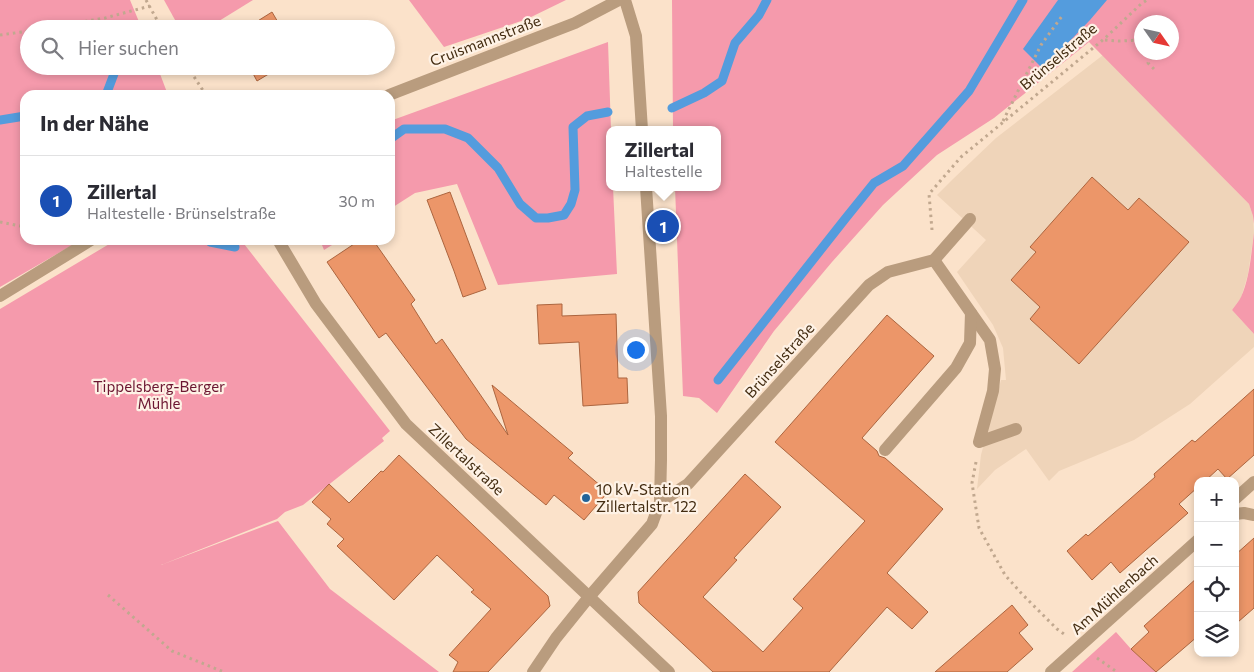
<!DOCTYPE html>
<html lang="de">
<meta charset="utf-8">
<style>
body{margin:0;font-family:Commissioner,sans-serif;background:#f7f7f7;color:#2b2b33}
.controls{position:absolute;right:15px;bottom:15px;display:grid;overflow:hidden;border-radius:10px;box-shadow:0 2px 8px #0003}
.controls button{width:45px;height:45px;display:grid;place-items:center;padding:0;border:0;border-bottom:1px solid #e1e1e2;background:#fff;color:#2b2b33;font:25px sans-serif}
.compass{position:absolute;left:1134px;top:15px;width:45px;height:45px;border-radius:50%;background:#fff;box-shadow:0 2px 8px #0003;rotate:124deg}
.you{position:absolute;left:635px;top:349px;width:18px;height:18px;margin:-12px;border:4px solid #fff;border-radius:50%;background:#1a73e8;box-shadow:0 0 0 8px #1a73e833}
.badge{display:grid;place-items:center;width:32px;height:32px;border-radius:50%;background:#2563eb;color:#fff;font-size:16px;font-weight:700}
.pin{position:absolute;translate:-50% -50%;border:2px solid #fff;box-shadow:0 1px 5px #0006}
.popup{position:absolute;left:606px;top:126px;width:115px;height:65px;box-sizing:border-box;display:grid;place-content:center;border-radius:10px;background:#fff;filter:drop-shadow(0 1px 4px #0005);font-size:16px;white-space:nowrap;color:#7c7c81}
.popup b{font-size:19px;color:#2b2b33}
.popup::after{content:'';position:absolute;left:50%;top:100%;margin-left:-10px;border:10px solid transparent;border-top-color:#fff}
.list{margin:0;padding:0;list-style:none}
h2{display:flex;justify-content:space-between;align-items:center;height:65px;margin:0;padding:0 20px;font-size:21px}
h2 small{font-size:16px;font-weight:400;color:#7c7c81}
.list li{display:grid;grid-template-columns:32px 1fr auto;gap:15px;align-items:center;box-sizing:border-box;height:90px;padding:0 20px;border-top:1px solid #e1e1e2}
.list b{display:block;font-size:19px;white-space:nowrap}
.list p{margin:0;font-size:16px;white-space:nowrap;color:#7c7c81}
.list em{font-size:16px;font-style:normal;color:#7c7c81}
.icon{flex:none;width:28px;height:28px;fill:none;stroke:currentColor;stroke-width:2;stroke-linecap:round;stroke-linejoin:round}
.map{position:relative;flex:none;width:1254px;height:672px;overflow:hidden}
.search{position:absolute;background:#fff;box-shadow:0 2px 8px #0003;left:20px;top:20px;width:375px;height:55px;display:flex;align-items:center;gap:12px;box-sizing:border-box;padding:0 18px;border-radius:28px;color:#7c7c81;font-size:19px}
.panel{position:absolute;background:#fff;box-shadow:0 2px 8px #0003;left:20px;top:90px;width:375px;height:155px;border-radius:15px}
.map>svg:first-child{display:block}
.built{fill:#efd4b9}
.green{fill:#f59aac;fill-rule:evenodd}
.water{fill:#549cdd}
.lines{fill:none;stroke-linecap:round;stroke-linejoin:round}
.stream{stroke:#549cdd;stroke-width:9}
.building{fill:#ec9669;stroke:#ac653f}
.path{stroke:#c1a88f;stroke-width:3;stroke-dasharray:2.5 4;stroke-linecap:butt}
.service{stroke:#b99c7e;stroke-width:12}
.minor{stroke:#b99c7e;stroke-width:12}
.tertiary{stroke:#b99c7e;stroke-width:12}
.poi-dot{fill:#226399;stroke:#fef2e6;stroke-width:2}
.labels{text-anchor:middle;dominant-baseline:central;stroke-width:4.5;stroke-linejoin:round;paint-order:stroke}
.street-label{font-size:15px;fill:#432c11;stroke:#fef2e6}
.park-label{font-size:15px;fill:#6c1631;stroke:#fef2e6}
.poi-label{font-size:15px;fill:#432c11;stroke:#fef2e6;text-anchor:start}
</style>
<div class="map">
<svg width="1254" height="672" viewBox="0 0 1254 672">
<rect width="100%" height="100%" fill="#fbe2ca"/>
<polygon class="built" points="1103,55 1249,204 1253,216 1254,233 1248,274 1241,298 1232,310 1254,334 1254,347 1190,404 1134,440 1059,471 1049,481 1026,449 995,470 977,489 981,455 1001,380 1006,380 1003,348 993,325 957,272 986,240 937,195 953,179 996,138"/>
<g class="green">
<polygon points="0,0 130,0 142,29 29,29 29,66 157,66 168,95 25,95 25,240 81,240 0,287"/>
<polygon points="164,0 253,0 206,29 180,29"/>
<polygon points="409,0 566,0 527,19 444,47"/>
<path d="M672,0H1254V224L1253,216L1249,204L1089,42L994,118L937,155L883,205L832,262L774,331L717,413L699,398L683,396L675,187H717V130H673ZM1142,22H1172V52H1142Z"/>
<polygon points="608,42 611,130 609,130 609,187 613,187 617,274 498,285 457,184 415,193 390,209 390,121"/>
<path d="M1254,233V334L1232,310C1235,306 1239,301 1241,297C1250,277 1251,254 1254,233Z"/>
<polygon points="116,240 241,240 390,431 382,438 384,441 303,505 285,512 277,519 161,565 278,521 330,589 439,672 0,672 0,309"/>
<polygon points="320,240 340,240 324,250"/>
<polygon points="1116,632 1131,649 1156,672 1072,672"/>
</g>
<polygon class="water" points="1058,0 1107,0 1090,20 1043,69 1023,49"/>
<g class="lines">
<g class="stream">
<polyline points="106,95 117,66"/>
<polyline points="672,108 704,93 722,81 735,43 759,15 767,0"/>
<polyline points="0,120 25,116"/>
<polyline points="390,139 404,129 445,129 468,138 498,168 520,204 536,218 548,218 564,215 571,204 575,190 573,127 587,116 608,112"/>
<polyline points="209,240 210,242 235,247"/>
<polyline points="718,380 845,219 874,183 903,166 969,91 1023,0"/>
</g>
</g>
<g class="building">
<polygon points="272,12 282,29 245,29"/>
<polygon points="249,66 282,66 257,81"/>
<polygon points="1092,177 1128,210 1139,198 1189,242 1079,364 1030,319 1040,307 1011,280 1036,252 1030,247"/>
<polygon points="450,192 486,289 463,297 454,271 427,200"/>
<polygon points="360,240 373,240 415,300 411,304 436,344 442,339 508,435 492,385 573,453 568,458 608,492 584,520 554,495 546,505 466,439 386,333 379,338 327,262"/>
<polygon points="562,304 562,316 616,314 618,378 627,378 628,403 583,406 579,342 539,344 537,305"/>
<polygon points="887,315 934,356 862,438 877,451 879,456 885,458 943,509 887,573 928,612 912,629 887,607 829,672 713,672 639,603 638,592 745,474 781,507 734,558 737,560 703,597 763,652 803,608 793,599 865,521 775,442"/>
<polygon points="1254,389 1254,455 1227,479 1218,469 1205,481 1198,481 1198,487 1179,504 1188,513 1120,573 1111,562 1092,580 1067,551 1086,534 1088,536 1155,477 1154,474 1192,440 1195,442"/>
<polygon points="399,455 548,596 550,606 488,672 453,672 458,662 449,655 491,609 471,592 474,590 437,555 394,600 337,546 344,539 327,524 331,519 312,502 329,484 349,503 381,471 383,472"/>
<polygon points="1254,538 1254,608 1238,622 1235,619 1235,555"/>
<polygon points="1198,577 1198,636 1156,672 1131,649 1149,632 1144,626"/>
<polygon points="1012,605 1028,625 1019,633 1033,649 1007,672 935,672"/>
</g>
<g class="lines">
<g class="path">
<polyline points="146,0 162,29"/>
<polyline points="40,29 105,18 150,6"/>
<polyline points="0,35 29,31"/>
<polyline points="1105,40 1118,41 1142,40"/>
<polyline points="187,66 206,95"/>
<polyline points="1154,69 1148,63 1156,52"/>
<polyline points="1003,121 1041,45 1062,16"/>
<polyline points="0,222 25,227"/>
<polyline points="932,230 929,194 961,157 1104,39 1141,4 1147,0"/>
<polyline points="976,462 972,483 979,528 1005,575 1022,594 1057,629 1064,634"/>
<polyline points="108,595 172,651 224,672"/>
<polyline points="1097,658 1117,672"/>
</g>
<g class="service">
<polyline points="934,260 990,340 995,369 993,391 979,442 1016,429"/>
<polyline points="0,296 91,240"/>
<polyline points="885,450 956,368 970,343 971,313"/>
<polyline points="1235,499 1254,482"/>
</g>
<g class="minor">
<polyline points="660,502 688,484 869,285 888,272 934,260 970,219"/>
<polyline points="1235,514 1244,513 1254,515"/>
<polyline points="533,672 556,638 589,597"/>
<polyline points="1051,672 1198,540"/>
</g>
<g class="tertiary">
<polyline points="625,0 636,36 642,130"/>
<polyline points="389,95 575,23 619,0"/>
<polyline points="278,240 316,304 406,424 669,672"/>
<polyline points="589,597 652,524 660,502 661,460 661,416 646,187"/>
</g>
</g>
<circle class="poi-dot" cx="586" cy="498" r="5"/>
<g class="labels">
<g class="street-label">
<text transform="translate(485 40) rotate(-21)">Cruismannstraße</text>
<text transform="translate(1058 56) rotate(-40)">Brünselstraße</text>
<text transform="translate(779 360) rotate(-48)">Brünselstraße</text>
<text transform="translate(467 459) rotate(43)">Zillertalstraße</text>
<text transform="translate(1114 594) rotate(-42)">Am Mühlenbach</text>
</g>
<g class="park-label">
<text x="159" y="386">Tippelsberg-Berger<tspan x="159" dy="17">Mühle</tspan></text>
</g>
<g class="poi-label">
<text x="596" y="489">10 kV-Station<tspan x="596" dy="17">Zillertalstr. 122</tspan></text>
</g>
</g>
</svg>
<div class="controls">
<button>+</button>
<button>−</button>
<button><svg class="icon" aria-label="locate" viewBox="0 0 24 24"><circle cx="12" cy="12" r="6"/><path d="M12 2v4M12 18v4M2 12h4M18 12h4"/></svg></button>
<button><svg class="icon" aria-label="layers" viewBox="0 0 24 24"><path d="M12 4l9 5-9 5-9-5zM3 14l9 5 9-5"/></svg></button>
</div>
<svg class="compass" viewBox="-18 -18 36 36"><path d="M0-13l5 13h-10z" fill="#e53935"/><path d="M0 13l5-13h-10z" fill="#7c7c81"/></svg>
<div class="you"></div>
<div class="pin badge" style="left:663px;top:226px;background:#1a4fb4">1</div>
<div class="popup"><b>Zillertal</b>Haltestelle</div>
<div class="search"><svg class="icon" aria-label="search" viewBox="0 0 24 24"><circle cx="10" cy="10" r="6"/><path d="M15 15l6 6"/></svg>Hier suchen</div>
<section class="panel">
<h2>In der Nähe<small></small></h2>
<ul class="list">
<li><span class="badge" style="background:#1a4fb4">1</span><div><b>Zillertal</b><p>Haltestelle · Brünselstraße</p></div><em>30 m</em></li>
</ul>
</section>
</div>
